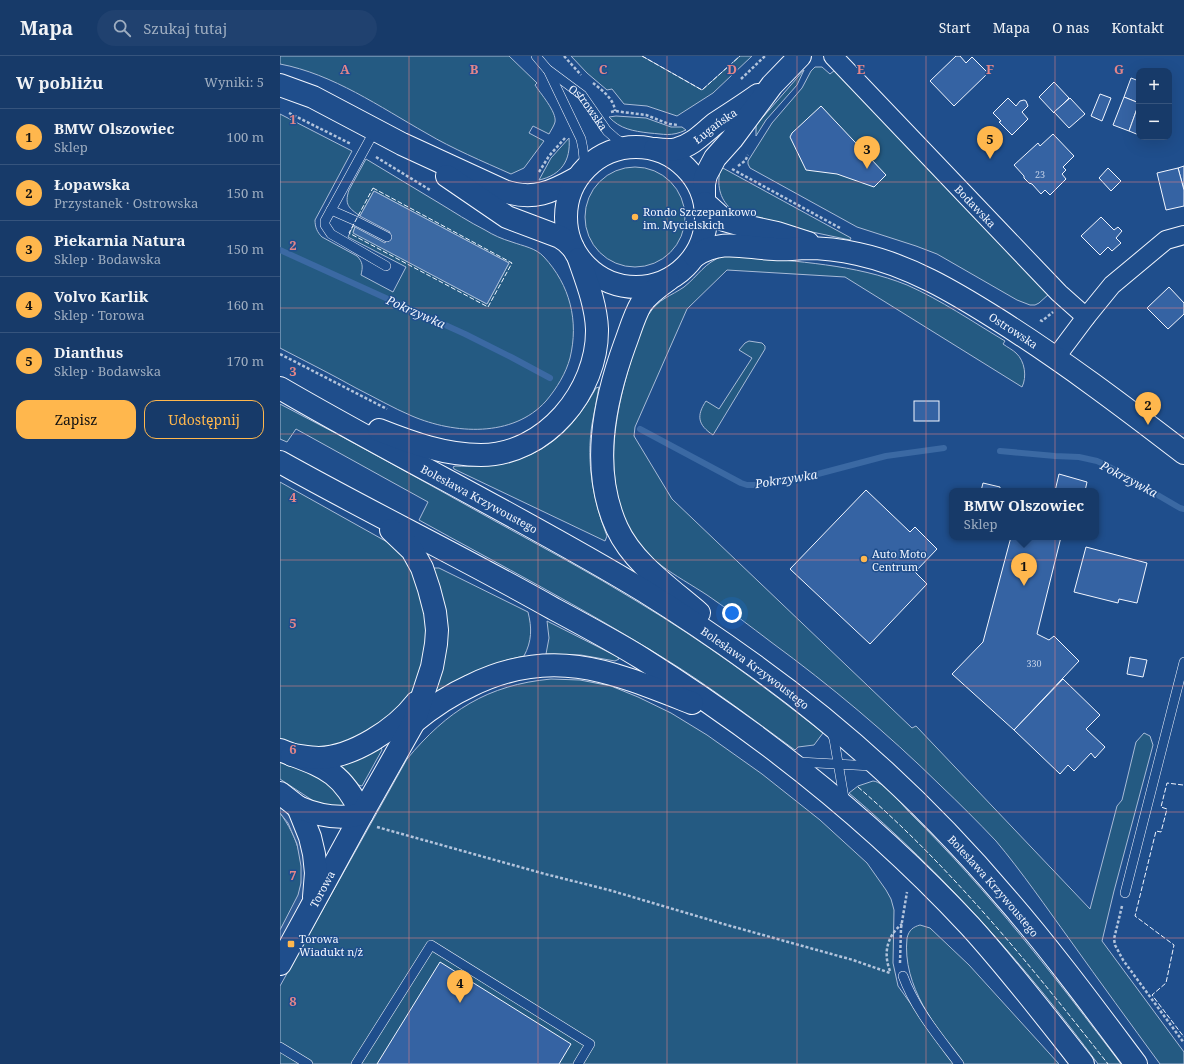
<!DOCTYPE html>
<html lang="pl">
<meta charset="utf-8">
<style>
body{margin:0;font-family:"Noto Serif",serif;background:#20416f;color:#f1f3f6}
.controls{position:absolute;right:12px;top:12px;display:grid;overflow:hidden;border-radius:8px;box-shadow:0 4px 16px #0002}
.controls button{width:36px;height:36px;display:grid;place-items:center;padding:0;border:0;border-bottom:1px solid #36547d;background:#173a69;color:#f1f3f6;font:20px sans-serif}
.you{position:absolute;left:452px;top:557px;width:14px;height:14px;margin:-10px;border:3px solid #fff;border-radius:50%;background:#1a73e8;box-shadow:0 0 0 6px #1a73e833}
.badge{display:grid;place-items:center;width:26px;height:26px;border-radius:50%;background:#ffb74d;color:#111;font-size:13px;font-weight:700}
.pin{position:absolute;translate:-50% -33px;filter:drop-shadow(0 1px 2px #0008)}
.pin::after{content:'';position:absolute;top:21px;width:14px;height:12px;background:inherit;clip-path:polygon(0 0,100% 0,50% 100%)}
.popup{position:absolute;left:669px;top:432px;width:150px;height:52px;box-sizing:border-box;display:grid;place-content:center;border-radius:8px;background:#173a69;filter:drop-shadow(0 1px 3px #0005);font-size:13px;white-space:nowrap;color:#9eadc0}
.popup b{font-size:15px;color:#f1f3f6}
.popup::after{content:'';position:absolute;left:50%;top:100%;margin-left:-8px;border:8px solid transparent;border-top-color:#173a69}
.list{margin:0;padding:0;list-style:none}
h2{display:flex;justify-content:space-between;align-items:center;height:52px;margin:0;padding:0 16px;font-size:17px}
h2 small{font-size:13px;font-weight:400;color:#9eadc0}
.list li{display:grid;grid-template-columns:26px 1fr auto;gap:12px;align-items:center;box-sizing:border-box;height:56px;padding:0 16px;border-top:1px solid #36547d}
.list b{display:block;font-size:15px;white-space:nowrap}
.list p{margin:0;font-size:13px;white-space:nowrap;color:#9eadc0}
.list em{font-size:13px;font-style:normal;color:#9eadc0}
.actions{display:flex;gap:8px;padding:12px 16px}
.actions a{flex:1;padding:9px 0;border:1px solid #ffb74d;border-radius:12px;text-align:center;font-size:14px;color:#ffb74d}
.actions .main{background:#ffb74d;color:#111}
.icon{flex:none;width:22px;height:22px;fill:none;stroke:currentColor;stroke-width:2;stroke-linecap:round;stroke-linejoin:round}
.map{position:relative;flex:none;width:904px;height:1008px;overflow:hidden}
header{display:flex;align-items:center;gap:24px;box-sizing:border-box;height:56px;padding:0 20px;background:#173a69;border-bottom:1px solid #36547d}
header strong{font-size:19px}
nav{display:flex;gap:22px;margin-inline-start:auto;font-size:14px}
.search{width:280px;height:36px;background:#20416f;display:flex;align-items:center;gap:10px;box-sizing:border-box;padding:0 14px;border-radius:22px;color:#9eadc0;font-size:15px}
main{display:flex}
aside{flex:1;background:#173a69}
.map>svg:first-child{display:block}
.green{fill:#245a82;stroke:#a8bbd7}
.parking{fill:#305b95;stroke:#a8bbd7}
.water{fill:#3b69a3;stroke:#a8bbd7}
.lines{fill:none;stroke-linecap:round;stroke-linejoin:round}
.stream{stroke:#3b69a3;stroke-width:6}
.building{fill:#3563a3;stroke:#f2f6ff}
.service-casing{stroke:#f2f6ff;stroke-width:10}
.minor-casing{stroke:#f2f6ff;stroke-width:20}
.tertiary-casing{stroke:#f2f6ff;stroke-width:24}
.secondary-casing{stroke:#f2f6ff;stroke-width:24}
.path{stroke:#b3c4dc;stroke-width:2.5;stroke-dasharray:3 2;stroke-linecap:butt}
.service{stroke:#1f4e8c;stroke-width:9}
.minor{stroke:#1f4e8c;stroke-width:18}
.tertiary{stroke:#1f4e8c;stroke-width:22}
.secondary{stroke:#1f4e8c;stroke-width:22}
.fence{stroke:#f2f6ff;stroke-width:1;stroke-dasharray:5 2;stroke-linecap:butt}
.grid{fill:none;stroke:#e38589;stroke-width:1;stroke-opacity:0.55}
.poi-dot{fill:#ffb74d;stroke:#1f4e8c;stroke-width:1.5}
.labels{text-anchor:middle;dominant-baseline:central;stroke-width:3;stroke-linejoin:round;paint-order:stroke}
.number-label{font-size:9px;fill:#c3d1e8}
.street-label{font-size:11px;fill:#f2f6ff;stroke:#1f4e8c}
.poi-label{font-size:11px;fill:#f2f6ff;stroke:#1f4e8c;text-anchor:start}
.water-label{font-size:12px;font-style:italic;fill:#f2f6ff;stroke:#1f4e8c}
.grid-label{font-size:13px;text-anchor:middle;font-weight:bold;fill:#e38589;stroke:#1f4e8c;stroke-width:3;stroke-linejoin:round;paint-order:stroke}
</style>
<header>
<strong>Mapa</strong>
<div class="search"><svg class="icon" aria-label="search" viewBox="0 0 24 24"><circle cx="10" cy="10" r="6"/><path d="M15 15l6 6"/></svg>Szukaj tutaj</div>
<nav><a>Start</a><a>Mapa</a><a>O nas</a><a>Kontakt</a></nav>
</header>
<main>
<aside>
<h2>W pobliżu<small>Wyniki: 5</small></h2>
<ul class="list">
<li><span class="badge">1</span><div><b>BMW Olszowiec</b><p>Sklep</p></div><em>100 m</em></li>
<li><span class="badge">2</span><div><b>Łopawska</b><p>Przystanek · Ostrowska</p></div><em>150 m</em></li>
<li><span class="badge">3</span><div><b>Piekarnia Natura</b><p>Sklep · Bodawska</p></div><em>150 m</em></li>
<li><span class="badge">4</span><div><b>Volvo Karlik</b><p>Sklep · Torowa</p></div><em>160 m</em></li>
<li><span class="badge">5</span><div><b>Dianthus</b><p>Sklep · Bodawska</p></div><em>170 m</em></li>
</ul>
<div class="actions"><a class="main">Zapisz</a><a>Udostępnij</a></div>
</aside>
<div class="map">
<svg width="904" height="1008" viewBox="0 0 904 1008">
<rect width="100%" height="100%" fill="#1f4e8c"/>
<g class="green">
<path d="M0,0H229L257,27L255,29C260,37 277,56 275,66C274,70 271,74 269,78L253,70L249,77L264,85L247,108L244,112L231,118C202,105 173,93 146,77C100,51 53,18 0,8Z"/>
<polygon points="291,0 362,0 422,34 460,0 472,0 433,37 397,60 367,50 344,48 332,33 327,34 307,17"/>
<polygon points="535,11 542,11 550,18 555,14 769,238 759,247 755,249 750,249 737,244 657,198 636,190 577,171 470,112 468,108 468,105 492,67 522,32 531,15"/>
<polygon points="524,14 517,29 486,64 476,80 476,69"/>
<path d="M0,58L72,95L35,164C35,171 37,176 42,181L77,200C83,206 83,211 81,219L113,236L126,211L68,181L73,170L75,171L73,176L207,248L229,207L94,135L80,160C69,152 64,149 69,134L86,103C110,118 135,132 159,147C174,156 189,166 205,174C213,179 222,183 232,186C243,190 256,192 264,201C290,229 299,265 290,302C286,317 277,332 266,345C233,382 174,378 132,360C113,352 94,341 76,332C51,318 25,305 0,292Z"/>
<path d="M336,60L366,62L391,71H402L406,74C391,81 384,78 369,77C353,75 340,73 329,61Z"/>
<path d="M289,82C291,105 281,119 259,124L271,102Z"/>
<circle cx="355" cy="161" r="50"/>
<path d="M441,111L571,182L570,184C551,180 532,176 513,172C493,168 464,165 449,151C438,140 437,125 441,111Z"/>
<path d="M443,200H462C517,206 575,208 627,229C661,244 693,266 725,285L723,288C727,291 733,294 736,297C745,305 747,321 742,331L565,221L447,214L407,253L355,371L354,380L392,443L632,672L636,670L810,853L837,750L842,744L856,686L864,677L870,680L873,689L834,835L822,885L904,996V1008H880C850,967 820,926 790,884C766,851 742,816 716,785C698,766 679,747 660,729C607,677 551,630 491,586C470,570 449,554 427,539C395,518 364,505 347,468C317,401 344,322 367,257L369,258C378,243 391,240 404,231C419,219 424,207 443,200Z"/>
<path d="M469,285L482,287L485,290V293L433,379C418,369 416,360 426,345L439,353L472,302L459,294L465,287Z"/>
<path d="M319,331C317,343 314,356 312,368C306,406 313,444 327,480L325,485L174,413L173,411L175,410C242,413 283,392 316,332Z"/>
<path d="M0,348C72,385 143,425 213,464C262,491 311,517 358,546C423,585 484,630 543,677L534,689L518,691L515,694C471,662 428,629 382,601C303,552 220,509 139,464L148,446L16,373L7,386L0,383Z"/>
<polygon points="0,426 118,492 132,505 149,576 138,626 132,636 125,647 116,656 75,684 47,691 20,690 0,685"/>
<path d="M153,512H159L248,556C252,572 252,585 244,600L227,604L211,610L156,641L150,635Z"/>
<polygon points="267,565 338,601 339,603 335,605 301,599 266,598 269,582"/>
<path d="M271,623L300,624L331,630L358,641L391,657L427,679L482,718L540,764L587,807L606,834L611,843L614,854L613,907L618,930L674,1008H0V930L127,703C167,655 207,629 271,623Z"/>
<polygon points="101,691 102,694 82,730 78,729 55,706"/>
<polygon points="0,703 39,720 63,738 66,752 38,748 0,723"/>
<path d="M593,725C605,726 622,749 631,758C709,835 775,921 841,1008H818C745,909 663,817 569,737L578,730Z"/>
<path d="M0,757C17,780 27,809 19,838C15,850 6,863 0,874Z"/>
<path d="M640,869L650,872L689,909L779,1008H684C656,971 622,931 627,882C629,874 633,871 640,869Z"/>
</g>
<polygon class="parking" points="0,749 11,762 27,803 24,839 21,846 0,886 0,874 18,839 21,827 21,810 17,788 8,767 0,757"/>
<polygon class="water" points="94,135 229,207 207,248 73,177 75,171 105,187 110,176 80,160"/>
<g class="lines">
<g class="stream">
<polyline points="0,194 185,278 231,301 270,322"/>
<polyline points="360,373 461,427 467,429 476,429 534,419 606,400 664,392"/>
<polyline points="720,395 775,400 799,401 817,405 828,410 900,452 904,453"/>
</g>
</g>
<g class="building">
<polygon points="676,0 680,0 686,7 692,1 708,17 674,50 650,25"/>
<polygon points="851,22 859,25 859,47 844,41"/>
<polygon points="774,26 789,42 774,57 759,41"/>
<polygon points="820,38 831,42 822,65 811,60"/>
<polygon points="844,41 859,47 849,75 833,69"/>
<polygon points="728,42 736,50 740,45 744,44 746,45 748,50 742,56 748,63 732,79 719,66 721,65 713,57"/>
<polygon points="790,42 805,58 789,72 774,56"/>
<polygon points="859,47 859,79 849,75"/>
<polygon points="541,50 606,119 594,131 557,118 526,114 510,81 512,77"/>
<polygon points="773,78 794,100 783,111 786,114 782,118 786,123 770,139 765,134 761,138 752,128 749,127 744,122 744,120 734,109 758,87 760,90"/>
<polygon points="904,110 904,134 898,112"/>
<polygon points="828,112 841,125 831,135 819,122"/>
<polygon points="898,112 904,134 904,150 886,154 877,117"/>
<polygon points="821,161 834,174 838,171 842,175 836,182 841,187 832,195 828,191 820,199 801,180"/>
<polygon points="889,231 904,247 904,258 888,273 867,252"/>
<rect x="634" y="345" width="25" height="20"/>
<polygon points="779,418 807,426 805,435 775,435"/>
<polygon points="703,427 720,431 720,435 701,435"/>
<polygon points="586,434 630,476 635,471 657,493 635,516 647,528 590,588 510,513"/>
<polygon points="731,481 781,481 757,578 769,584 774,580 799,605 734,674 672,618 703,586"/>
<polygon points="806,491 867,507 857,547 839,543 838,547 794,536"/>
<polygon points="850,601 867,604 863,621 847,618"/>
<polygon points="783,623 820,659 806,673 825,691 815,702 811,697 794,715 788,709 780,718 734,674"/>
<polygon points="160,906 291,988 279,1008 97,1008"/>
</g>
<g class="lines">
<g class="service-casing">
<g id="service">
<path id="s1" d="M256,0L267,13L302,39L327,75L335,82L348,91"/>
<polyline points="268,14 301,83 303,93 305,113"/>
<polyline points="95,74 45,165 45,169 51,178 106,210"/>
<polyline points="51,154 76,165 107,181"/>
<polyline points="551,675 554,683 564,742 566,747"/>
<polyline points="519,706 592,710"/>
<polyline points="845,837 904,606"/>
<path d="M623,920C635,953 658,980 679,1008"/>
<polyline points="0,991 28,1008"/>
<polyline points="76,1008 151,889 310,988 298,1008"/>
</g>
</g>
<g class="minor-casing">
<g id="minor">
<path id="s2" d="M553,0L779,237L806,261"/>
<polyline points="776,301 806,261 832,229 886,184 904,179"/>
</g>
</g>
<g class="tertiary-casing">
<g id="tertiary">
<path d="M0,29L33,41L122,88L224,135C253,145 272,136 297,122"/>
<circle cx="356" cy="161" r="70"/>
<path id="s3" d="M375,93C382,94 390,95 397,93C413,89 423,77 436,67C450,58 464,49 478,39"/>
<polyline points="167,120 227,161 280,181 286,185 293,192"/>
<polyline points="424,141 424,128 426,119 435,102 452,83 492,29 520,0"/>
<polyline points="425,147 444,164 465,170 497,177 528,187"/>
<path id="s4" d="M415,200C441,182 465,192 494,193C504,194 514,193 524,192C542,192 561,194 578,198C629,209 674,236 717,263C782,304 843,350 904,397"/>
<path d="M0,694C43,711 60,713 82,758L0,908"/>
<polyline points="0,737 18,751 30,781 34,798 36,817 34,841"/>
</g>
</g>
<g class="secondary-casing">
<g id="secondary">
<path d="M388,224C378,231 368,238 361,248C354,260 350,275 345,288C324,346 310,413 337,472C353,507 390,532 419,557"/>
<path id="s5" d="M0,332C120,402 245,463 364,535C401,558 438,583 474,609C566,675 653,756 726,842C772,895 814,952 856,1008"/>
<path d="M99,374C132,387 165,399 201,399C265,399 318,335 317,273C316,249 307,226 299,203"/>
<path d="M0,406C91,457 184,502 274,553C304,569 334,585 363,603C482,678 594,767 690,870C730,914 766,961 803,1008"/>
<path d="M134,666C151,652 170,639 190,630C272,589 333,616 412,647"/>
<path d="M12,699C21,700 30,702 39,702C73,701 116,673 136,647"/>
<path d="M18,751C39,760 60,764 82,758L134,666L152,611L156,588L157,574L155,556L149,533L142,512L132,494L111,474"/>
</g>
</g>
<g class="path">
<polyline points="284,0 301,19"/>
<polyline points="461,23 485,0"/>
<path d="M313,27C322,34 334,43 335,55"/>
<polyline points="331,56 335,55 366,59 389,68 398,69"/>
<polyline points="9,57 71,88"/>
<polyline points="96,101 150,134"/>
<polyline points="458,110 465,105 468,99"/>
<polyline points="452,113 560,172"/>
<polyline points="259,116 269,100 285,82"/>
<polyline points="760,264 762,265 773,256"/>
<polyline points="0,298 107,353"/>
<polyline points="97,771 265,818 329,834 447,869 573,904 610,917"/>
<polyline points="842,850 834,883 835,889 843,904 904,987"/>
<polyline points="620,907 621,872 627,836"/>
<path d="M610,915C603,897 607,880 622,868"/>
</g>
<use href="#service" class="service"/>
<use href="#minor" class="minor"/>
<use href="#tertiary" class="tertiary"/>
<use href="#secondary" class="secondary"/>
<g class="fence">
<polyline points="362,0 422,34 460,0"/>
<polygon points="93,132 232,207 208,251 69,177"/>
<polyline points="903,729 887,727 881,751 887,753 881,776 876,775 855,860 894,889 886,927 872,939 904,981"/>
<path d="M578,731C673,813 751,910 828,1008"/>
</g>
</g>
<path class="grid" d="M129,0V1008M258,0V1008M387,0V1008M517,0V1008M646,0V1008M775,0V1008M0,126H904M0,252H904M0,378H904M0,504H904M0,630H904M0,756H904M0,882H904"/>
<g class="poi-dot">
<circle cx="355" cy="161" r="4"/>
<circle cx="584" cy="503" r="4"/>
<rect x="7" y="884" width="8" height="8" rx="2"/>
</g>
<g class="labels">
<g class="number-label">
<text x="760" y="118">23</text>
<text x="754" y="607">330</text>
</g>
<g class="street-label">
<text stroke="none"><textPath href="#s1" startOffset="74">Ostrowska</textPath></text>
<text stroke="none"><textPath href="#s3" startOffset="67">Ługańska</textPath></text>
<text stroke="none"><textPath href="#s2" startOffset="207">Bodawska</textPath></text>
<text stroke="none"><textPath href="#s4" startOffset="340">Ostrowska</textPath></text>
<text stroke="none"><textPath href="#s5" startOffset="228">Bolesława Krzywoustego</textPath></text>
<text stroke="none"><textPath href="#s5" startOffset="552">Bolesława Krzywoustego</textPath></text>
<text stroke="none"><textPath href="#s5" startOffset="876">Bolesława Krzywoustego</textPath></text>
<text transform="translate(42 833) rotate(-62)">Torowa</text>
</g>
<g class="poi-label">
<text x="363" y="155">Rondo Szczepankowo<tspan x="363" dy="13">im. Mycielskich</tspan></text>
<text x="592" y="497">Auto Moto<tspan x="592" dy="13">Centrum</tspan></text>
<text x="19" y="882">Torowa<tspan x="19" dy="13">Wiadukt n/ż</tspan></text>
</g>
<g class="water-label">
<text transform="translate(136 256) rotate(24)">Pokrzywka</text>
<text transform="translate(506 423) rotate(-9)">Pokrzywka</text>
<text transform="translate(849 423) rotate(28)">Pokrzywka</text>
</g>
</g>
<g class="grid-label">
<text x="65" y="18">A</text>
<text x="194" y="18">B</text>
<text x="323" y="18">C</text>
<text x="452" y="18">D</text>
<text x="581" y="18">E</text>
<text x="710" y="18">F</text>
<text x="839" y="18">G</text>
<text x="13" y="68">1</text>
<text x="13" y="194">2</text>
<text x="13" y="320">3</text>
<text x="13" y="446">4</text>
<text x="13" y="572">5</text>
<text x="13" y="698">6</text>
<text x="13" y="824">7</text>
<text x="13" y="950">8</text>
</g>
</svg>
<div class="controls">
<button>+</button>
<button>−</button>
</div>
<div class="you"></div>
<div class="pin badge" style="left:744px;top:530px">1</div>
<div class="popup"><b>BMW Olszowiec</b>Sklep</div>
<div class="pin badge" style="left:868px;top:369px">2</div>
<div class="pin badge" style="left:587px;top:113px">3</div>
<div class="pin badge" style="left:180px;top:947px">4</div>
<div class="pin badge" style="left:710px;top:103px">5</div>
</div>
</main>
